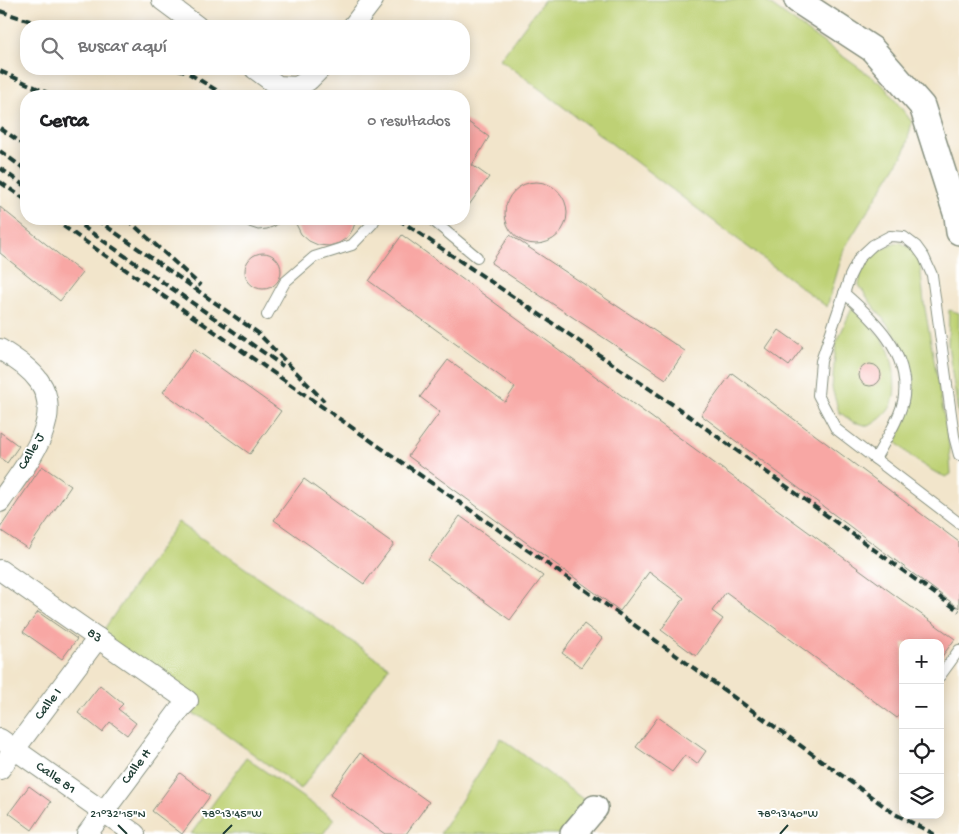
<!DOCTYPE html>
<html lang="es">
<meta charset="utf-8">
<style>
body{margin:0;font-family:"Gochi Hand",sans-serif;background:#f2f2f2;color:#202124}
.controls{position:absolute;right:15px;bottom:15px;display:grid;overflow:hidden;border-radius:10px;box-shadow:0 2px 12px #0003}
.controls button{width:45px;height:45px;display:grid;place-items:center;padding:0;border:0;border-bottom:1px solid #e0e0e0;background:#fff;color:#202124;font:25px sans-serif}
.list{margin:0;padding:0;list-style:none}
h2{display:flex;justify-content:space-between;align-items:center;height:65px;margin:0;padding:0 20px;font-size:21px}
h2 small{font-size:16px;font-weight:400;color:#757577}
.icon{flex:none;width:28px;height:28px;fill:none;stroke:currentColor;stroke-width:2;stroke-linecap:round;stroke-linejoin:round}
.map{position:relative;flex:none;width:959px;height:834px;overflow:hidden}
.search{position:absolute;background:#fff;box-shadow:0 2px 12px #0003;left:20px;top:20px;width:450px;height:55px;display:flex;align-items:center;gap:12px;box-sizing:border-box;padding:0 18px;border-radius:20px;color:#757577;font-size:19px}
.panel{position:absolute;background:#fff;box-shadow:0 2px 12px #0003;left:20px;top:90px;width:450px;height:135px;border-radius:20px}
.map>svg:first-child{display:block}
.green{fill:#bed174;stroke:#6e8754}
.building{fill:#f8a7a4}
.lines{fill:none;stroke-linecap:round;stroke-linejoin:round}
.service-casing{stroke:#889180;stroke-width:12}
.minor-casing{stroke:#889180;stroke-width:22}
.tertiary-casing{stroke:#889180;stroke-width:28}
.service{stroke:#fff;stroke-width:10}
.minor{stroke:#fff;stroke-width:20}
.tertiary{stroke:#fff;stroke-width:25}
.rail{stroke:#1f3d34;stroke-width:4;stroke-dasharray:8 4;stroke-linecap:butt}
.ticks{fill:none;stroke:#1f3d34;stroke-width:2}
.labels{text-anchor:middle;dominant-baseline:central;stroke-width:4;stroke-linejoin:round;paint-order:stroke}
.street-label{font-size:14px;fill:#1f3d34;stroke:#fff}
.ticks-label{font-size:12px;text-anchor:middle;fill:#1f3d34;stroke:#fff;stroke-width:4;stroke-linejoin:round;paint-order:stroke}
</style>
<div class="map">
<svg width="959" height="834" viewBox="0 0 959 834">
<rect width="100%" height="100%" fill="#fff"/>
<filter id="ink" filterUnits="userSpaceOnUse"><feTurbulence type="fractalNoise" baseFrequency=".02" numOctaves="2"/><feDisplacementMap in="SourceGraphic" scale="10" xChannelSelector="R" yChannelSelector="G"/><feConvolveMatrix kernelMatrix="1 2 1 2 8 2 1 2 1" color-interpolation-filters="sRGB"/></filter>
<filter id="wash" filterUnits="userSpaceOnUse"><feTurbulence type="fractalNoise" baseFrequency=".0096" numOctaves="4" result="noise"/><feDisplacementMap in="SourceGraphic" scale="20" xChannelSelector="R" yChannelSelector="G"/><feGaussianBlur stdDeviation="1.12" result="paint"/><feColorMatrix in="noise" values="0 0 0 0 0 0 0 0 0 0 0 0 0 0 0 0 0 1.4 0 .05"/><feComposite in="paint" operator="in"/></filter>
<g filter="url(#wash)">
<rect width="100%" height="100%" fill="#f2e5cb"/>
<g class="green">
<polygon points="544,0 764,0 883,85 912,122 905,151 844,249 827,307 500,59"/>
<path d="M900,242L912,249L920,263L924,303L949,445L951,474L946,477C926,469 909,457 896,441L913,403L914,376L900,341L871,303L859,285C860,279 861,270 863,265C871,253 887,246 900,242Z"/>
<path d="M852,308C865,320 880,333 888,349C894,362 898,393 891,406C886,415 878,421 869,426L853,422L839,412L832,388L836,344Z"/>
<polygon points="949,310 959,313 959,419 948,345"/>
<polygon points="178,522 389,667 301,789 207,720 181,708 98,638"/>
<polygon points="501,738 595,808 574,834 440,834"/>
<polygon points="246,758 334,819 323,834 191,834"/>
</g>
<g id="blocks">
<g class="building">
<polygon points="464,119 489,137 472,165 489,177 464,212"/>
<circle cx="536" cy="213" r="31"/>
<polygon points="0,207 82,273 60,301 0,253"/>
<polygon points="239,219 284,219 275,226 267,229 258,230 249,227"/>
<polygon points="296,219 356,219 356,220 353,229 348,237 339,243 329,246 318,245 309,241 301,234 296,224"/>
<polygon points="402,235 955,639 940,659 940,643 903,643 903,710 897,718 726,592 712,611 723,619 696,656 661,630 684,598 649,572 620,611 408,456 440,412 420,397 448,360 505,402 515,387 369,281"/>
<polygon points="510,235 685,351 666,379 491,263"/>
<circle cx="263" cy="271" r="18"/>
<polygon points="779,330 803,347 789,366 766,349"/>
<polygon points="194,349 281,411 250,454 163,392"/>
<circle cx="870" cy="375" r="11"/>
<polygon points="732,373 959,542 959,608 701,415"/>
<polygon points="0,432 19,446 7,463 0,458"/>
<polygon points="42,466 71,486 28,549 0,530 0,528"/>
<polygon points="304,479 394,544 364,584 274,520"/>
<polygon points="460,516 543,576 510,620 428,560"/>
<polygon points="38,612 77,639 62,659 23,632"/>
<polygon points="584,624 602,638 581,667 562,653"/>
<polygon points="100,685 123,704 118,709 136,723 127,735 110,722 102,732 78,713"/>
<polygon points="658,717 706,751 697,764 685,755 672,772 636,747"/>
<polygon points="360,753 429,802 406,834 385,834 330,795"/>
<polygon points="180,773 210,796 182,834 152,811"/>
<polygon points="29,786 51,802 32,830 9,813"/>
</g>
</g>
</g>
<g filter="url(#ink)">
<use href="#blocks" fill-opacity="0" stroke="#889180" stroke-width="1"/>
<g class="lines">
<g class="service-casing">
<g id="service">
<polyline points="431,219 477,257"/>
<path d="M844,293C874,319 909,352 904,396C902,415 885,441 875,459"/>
<polyline points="267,315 285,282 314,257 352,245 373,223 375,219"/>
<polyline points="959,455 954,436 932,275 924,257 916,246 904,237 890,236 873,245 859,258 850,276 821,361 818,395 836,429 959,523"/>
<polyline points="940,676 959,650"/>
</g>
</g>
<g class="minor-casing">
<g id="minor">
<polyline points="162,0 197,26"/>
<polyline points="353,26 373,0"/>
<polyline points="255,69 278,86 297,87 309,80 320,69"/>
<path d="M0,349C13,358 29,367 39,381C67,420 21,471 0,502"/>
<path id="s1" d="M0,570L188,701L181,708L87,834"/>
<path id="s2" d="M0,739L135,834"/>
<path id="s3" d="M0,769L98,638"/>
</g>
</g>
<g class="tertiary-casing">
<g id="tertiary">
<polyline points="797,0 872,49 922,106 957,216 959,232"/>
<polyline points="573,834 595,808"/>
</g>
</g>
<use href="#service" class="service"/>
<use href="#minor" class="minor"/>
<use href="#tertiary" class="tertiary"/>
<g class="rail">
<polyline points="0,11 45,26"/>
<polyline points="178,69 185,71 226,96"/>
<polyline points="0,71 54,96"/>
<polyline points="0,128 26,146"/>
<polyline points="0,151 26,170"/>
<polyline points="0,168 26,187"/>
<polyline points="0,182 26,200"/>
<polyline points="53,219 615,611 895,814 934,834"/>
<polyline points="72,219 283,366"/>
<polyline points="96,219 258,333 324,401"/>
<polyline points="127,219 201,286"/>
<polyline points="398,219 675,406 959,611"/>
</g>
</g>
</g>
<path class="ticks" d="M118,825L127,834M223,834L232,825M780,834L788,825"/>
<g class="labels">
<g class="street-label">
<text transform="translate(32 452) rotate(-60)">Calle J</text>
<text stroke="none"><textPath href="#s1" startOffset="115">83</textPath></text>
<text stroke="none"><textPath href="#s3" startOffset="81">Calle I</textPath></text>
<text transform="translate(137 767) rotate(-53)">Calle H</text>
<text stroke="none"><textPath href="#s2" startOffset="68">Calle 81</textPath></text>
</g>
</g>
<g class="ticks-label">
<text x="232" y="817">78°13'45"W</text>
<text x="788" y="817">78°13'40"W</text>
<text x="118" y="817">21°32'15"N</text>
</g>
</svg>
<div class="controls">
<button>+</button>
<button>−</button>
<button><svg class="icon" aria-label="locate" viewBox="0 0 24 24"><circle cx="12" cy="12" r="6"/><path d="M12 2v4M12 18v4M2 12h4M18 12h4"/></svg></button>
<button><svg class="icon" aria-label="layers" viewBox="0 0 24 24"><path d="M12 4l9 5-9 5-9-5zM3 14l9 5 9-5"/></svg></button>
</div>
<div class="search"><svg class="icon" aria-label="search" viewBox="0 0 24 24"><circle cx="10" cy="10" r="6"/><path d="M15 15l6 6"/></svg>Buscar aquí</div>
<section class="panel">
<h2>Cerca<small>0 resultados</small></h2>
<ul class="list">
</ul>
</section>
</div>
